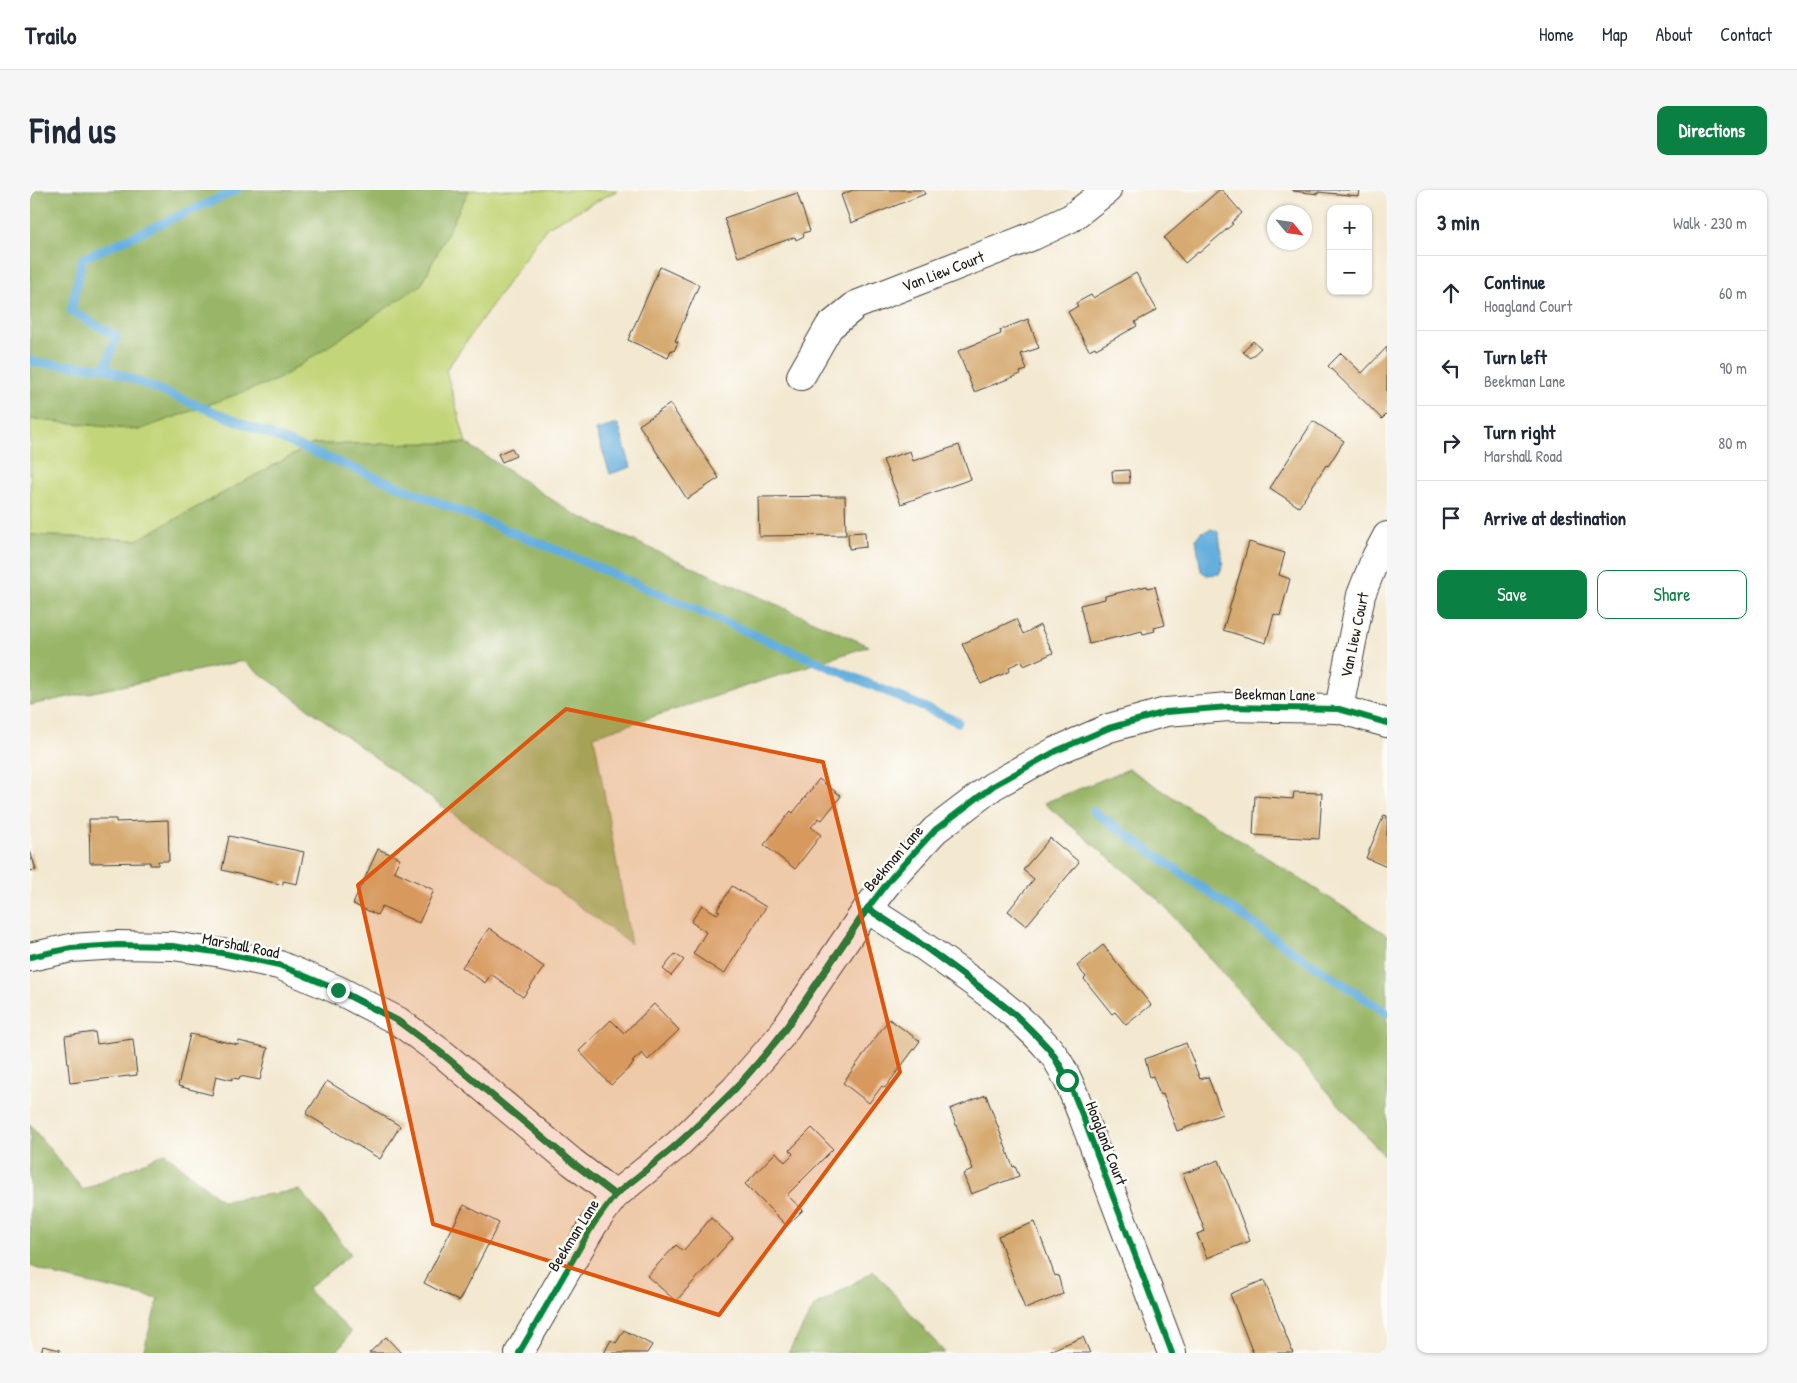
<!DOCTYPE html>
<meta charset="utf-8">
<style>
body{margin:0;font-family:"Patrick Hand",sans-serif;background:#f6f6f7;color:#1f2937}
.controls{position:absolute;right:15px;top:15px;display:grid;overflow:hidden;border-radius:10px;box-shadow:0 1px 4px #0004}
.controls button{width:45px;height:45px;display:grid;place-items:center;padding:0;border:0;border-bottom:1px solid #e0e1e3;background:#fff;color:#1f2937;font:25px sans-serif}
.compass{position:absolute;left:1237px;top:15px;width:45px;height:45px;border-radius:50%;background:#fff;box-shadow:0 1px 4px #0004;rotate:119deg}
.stop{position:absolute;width:15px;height:15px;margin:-11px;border:4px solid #0b8043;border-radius:50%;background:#fff}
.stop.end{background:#0b8043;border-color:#fff;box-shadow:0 1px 5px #0008}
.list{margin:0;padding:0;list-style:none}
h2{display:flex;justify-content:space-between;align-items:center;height:65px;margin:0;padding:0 20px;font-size:21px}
h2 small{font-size:16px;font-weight:400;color:#747a83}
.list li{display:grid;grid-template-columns:32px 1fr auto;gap:15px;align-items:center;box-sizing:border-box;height:75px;padding:0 20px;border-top:1px solid #e0e1e3}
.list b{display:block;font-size:19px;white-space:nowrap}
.list p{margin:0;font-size:16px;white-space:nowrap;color:#747a83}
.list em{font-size:16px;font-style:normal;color:#747a83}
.actions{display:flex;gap:10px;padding:15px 20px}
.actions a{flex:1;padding:11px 0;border:1px solid #0b8043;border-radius:10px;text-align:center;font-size:18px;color:#0b8043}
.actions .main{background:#0b8043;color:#fff}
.icon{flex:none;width:28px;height:28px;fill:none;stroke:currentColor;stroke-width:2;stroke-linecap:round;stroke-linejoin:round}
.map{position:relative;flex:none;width:1357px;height:1163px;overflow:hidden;border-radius:10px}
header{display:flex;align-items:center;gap:30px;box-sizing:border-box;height:70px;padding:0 25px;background:#fff;border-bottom:1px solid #e0e1e3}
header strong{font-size:24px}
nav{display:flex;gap:28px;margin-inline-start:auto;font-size:18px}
.intro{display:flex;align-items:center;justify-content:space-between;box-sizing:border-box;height:120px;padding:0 30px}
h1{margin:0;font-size:35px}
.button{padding:12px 22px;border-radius:10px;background:#0b8043;color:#fff;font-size:18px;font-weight:700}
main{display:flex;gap:30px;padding:0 30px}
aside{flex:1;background:#fff;border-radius:10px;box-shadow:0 1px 4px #0004}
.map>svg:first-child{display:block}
.green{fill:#c2d578;stroke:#6f784a}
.forest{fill:#99b668;stroke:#5a6942}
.water{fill:#65afdd;stroke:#40667c}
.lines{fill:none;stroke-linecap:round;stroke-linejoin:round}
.stream{stroke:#65afdd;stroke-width:9}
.building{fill:#d6aa71}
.street-casing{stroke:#3c3b37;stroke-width:30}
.street{stroke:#fff;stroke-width:28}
.cycleway-casing{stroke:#fdfcf7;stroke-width:9}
.cycleway{stroke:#00873e;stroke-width:6}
.route{stroke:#0b8043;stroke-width:6}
.marked{fill:#de560d;fill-opacity:0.2;stroke:#de560d;stroke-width:4;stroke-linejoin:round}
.labels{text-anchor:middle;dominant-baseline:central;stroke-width:5;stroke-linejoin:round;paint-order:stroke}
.street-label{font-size:16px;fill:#1c1c1c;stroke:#fdfcf7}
</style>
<header>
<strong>Trailo</strong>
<nav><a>Home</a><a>Map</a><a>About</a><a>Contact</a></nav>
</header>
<div class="intro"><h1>Find us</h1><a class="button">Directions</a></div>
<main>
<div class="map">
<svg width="1357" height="1163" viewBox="0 0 1357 1163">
<rect width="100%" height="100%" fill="#fdfcf7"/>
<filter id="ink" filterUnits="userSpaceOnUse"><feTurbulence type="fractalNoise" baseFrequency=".02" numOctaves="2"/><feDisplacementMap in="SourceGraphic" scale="10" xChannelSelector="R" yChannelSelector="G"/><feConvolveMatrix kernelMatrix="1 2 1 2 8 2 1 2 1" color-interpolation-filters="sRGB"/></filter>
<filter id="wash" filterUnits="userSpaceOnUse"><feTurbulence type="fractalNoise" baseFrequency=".0096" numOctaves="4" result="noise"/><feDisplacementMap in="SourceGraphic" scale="20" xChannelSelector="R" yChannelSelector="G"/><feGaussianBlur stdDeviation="1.12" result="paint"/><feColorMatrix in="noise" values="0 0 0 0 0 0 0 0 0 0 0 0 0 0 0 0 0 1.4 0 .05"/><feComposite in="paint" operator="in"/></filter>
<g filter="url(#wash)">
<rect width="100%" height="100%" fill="#f3e8d0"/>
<polygon class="green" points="439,0 588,0 517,37 416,180 436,253 283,254 107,350 0,345 0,229 109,240 391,95"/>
<g class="forest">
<polygon points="0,0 439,0 391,95 249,189 109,240 0,229"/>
<polygon points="436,253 544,324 839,456 564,546 601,754 213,471 0,515 0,345 107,350 283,254"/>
<polygon points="1099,579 1357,745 1357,969 1128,709 1014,613"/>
<polygon points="0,935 53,1000 135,963 192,1011 270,1000 321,1064 277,1099 321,1142 306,1163 113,1163 128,1109 28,1086 0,1076"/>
<polygon points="844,1081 915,1163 758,1163 784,1117"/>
</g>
<g class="water">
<polygon points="588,234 601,277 580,284 566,240"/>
<polygon points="1181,339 1187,341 1189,345 1193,375 1189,384 1177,385 1171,381 1166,349 1170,343"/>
</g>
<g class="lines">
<g class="stream">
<polyline points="0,170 7,173 75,178 86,146 41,121 52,69 207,0"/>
<polyline points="75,178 529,361 928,532"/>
<polyline points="1063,621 1261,760 1357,823"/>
</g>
</g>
<g id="blocks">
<g class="building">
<polygon points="823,0 893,0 895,4 821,33 811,5"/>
<polygon points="1189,0 1192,0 1212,23 1201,33 1203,34 1169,63 1168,62 1155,73 1134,48"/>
<polygon points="1263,0 1330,0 1329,6 1288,2 1288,4 1263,1"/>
<polygon points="767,3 780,41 773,43 774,46 766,50 765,47 708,67 694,28"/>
<polygon points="630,77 669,95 645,151 648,152 644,161 641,160 638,168 598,150"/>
<polygon points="1106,83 1127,120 1105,132 1107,136 1066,159 1065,157 1059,160 1038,122 1048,116 1046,113 1061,105 1063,108"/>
<polygon points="998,129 1009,158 991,164 997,180 990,182 991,184 944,202 928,161 971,144 970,140"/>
<polygon points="1223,151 1231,158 1220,168 1213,162"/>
<polygon points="1357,157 1357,224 1352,229 1298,176 1311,163 1332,183"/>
<polygon points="640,214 689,288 657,309 609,235"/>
<polygon points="1283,231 1314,251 1298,276 1296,275 1269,317 1240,298"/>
<polygon points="929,255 941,289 871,314 853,270 880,261 883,271"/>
<polygon points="482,258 486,266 472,272 468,264"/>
<polygon points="1099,280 1100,293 1083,293 1082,281"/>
<polygon points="815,306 816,345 729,346 728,307"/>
<polygon points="835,342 836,357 819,359 818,343"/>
<polygon points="1219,352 1255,363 1249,385 1260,389 1250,426 1244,424 1236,453 1193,440"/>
<polygon points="1117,396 1118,398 1125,396 1135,435 1124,438 1125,441 1113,444 1112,441 1059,454 1050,415 1075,409 1075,406"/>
<polygon points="986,429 993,444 1010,435 1023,463 994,476 992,471 979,477 980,481 951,494 932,454"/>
<polygon points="789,589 811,606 792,630 789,628 781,637 791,645 765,679 734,655 761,621 763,623"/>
<polygon points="1264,602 1292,603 1289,649 1223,645 1225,606 1263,609"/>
<polygon points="1354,625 1357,626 1357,677 1336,668"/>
<polygon points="59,629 86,629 86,632 138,630 139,671 128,671 128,675 120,675 120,672 60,673"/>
<polygon points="199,646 274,662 267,694 253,691 253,695 192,680"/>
<polygon points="1020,648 1049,672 996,736 978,721 1004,689 993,680"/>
<polygon points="348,659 370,668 364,681 404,700 389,733 352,716 347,725 323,714"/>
<polygon points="0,660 6,680 0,681"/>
<polygon points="702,696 736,717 694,784 663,764 676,742 661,732 672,715 687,724 690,721 687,720"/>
<polygon points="459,738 514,777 493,807 461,784 455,793 432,777"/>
<polygon points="1073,755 1121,815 1096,835 1085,822 1082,824 1054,789 1056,787 1047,776"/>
<polygon points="645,764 654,770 641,786 633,779"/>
<polygon points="624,814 649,840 618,870 612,863 602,872 604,873 581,895 549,861 581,830 594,843"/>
<polygon points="859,829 890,851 855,898 852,896 839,913 813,893"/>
<polygon points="65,842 67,854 103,849 107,885 40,893 35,846"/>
<polygon points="160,844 208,855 209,851 238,858 230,890 210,886 209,889 202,888 202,890 186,886 182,905 148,896"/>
<polygon points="1156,853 1170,889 1178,887 1192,924 1147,941 1133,904 1130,905 1123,886 1120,887 1115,869"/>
<polygon points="297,891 370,936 350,969 276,924"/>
<polygon points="956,905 983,977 985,976 989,986 941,1004 933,984 943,980 920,919"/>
<polygon points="782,938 803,959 757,1005 773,1020 757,1036 715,994 746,962 755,972 763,964 760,960"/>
<polygon points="1189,970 1220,1051 1177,1068 1167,1044 1175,1041 1153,984"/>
<polygon points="434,1015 469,1033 429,1111 394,1093"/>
<polygon points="681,1028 703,1048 646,1111 617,1086 646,1055 653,1061"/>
<polygon points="1005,1032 1025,1086 1028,1085 1033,1104 995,1119 968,1046"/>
<polygon points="1234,1090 1263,1163 1223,1163 1200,1104"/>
<polygon points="594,1140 622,1155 617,1163 574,1163 581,1150 586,1153"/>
<polygon points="356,1147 371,1163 339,1163"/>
<polygon points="1053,1147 1060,1163 1019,1163 1019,1161"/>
<polygon points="13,1156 30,1160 29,1163 11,1163"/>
</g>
</g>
</g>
<g filter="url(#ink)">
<use href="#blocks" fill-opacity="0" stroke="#3c3b37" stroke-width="1"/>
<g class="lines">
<g class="street-casing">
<g id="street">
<polyline points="771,186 799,137 826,115 1003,46 1041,28 1077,0"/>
<polyline points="1309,519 1331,405 1346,367 1357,346"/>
<path d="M837,719C870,739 901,761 932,784C963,806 994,830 1019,859C1035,878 1044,905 1053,927L1142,1163"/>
<polyline points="0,767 41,758 88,755 142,756 192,763 249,775 308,800 368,831 413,864 542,972 585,1005"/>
<polyline points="489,1163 563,1035 585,1005 647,955 705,899 750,847 837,719 861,688 905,640 963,596 1026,561 1079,538 1136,522 1199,517 1309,519 1357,533"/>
</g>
</g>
<use href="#street" class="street"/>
<g class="cycleway-casing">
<g id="cycleway">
<path d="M837,719C870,739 901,761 932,784C963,806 994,830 1019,859C1035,878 1044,905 1053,927L1142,1163"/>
<polyline points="0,767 41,758 88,755 142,756 192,763 249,775 308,800 368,831 413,864 542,972 585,1005"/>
<polyline points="489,1163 563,1035 585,1005 647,955 705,899 750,847 837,719 861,688 905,640 963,596 1026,561 1079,538 1136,522 1199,517 1309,519 1357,533"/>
</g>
</g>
<use href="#cycleway" class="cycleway"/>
</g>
</g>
<g class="lines" filter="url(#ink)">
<path class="route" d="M308,800L368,831L412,864L542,972L585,1005C626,972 668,938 705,899C756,845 795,780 838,718L883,748L986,825L1020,860L1037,890"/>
</g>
<path class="marked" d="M536,519L793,572L870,882L689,1125L403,1034L328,695Z"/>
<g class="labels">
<g class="street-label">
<text transform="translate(913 81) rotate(-21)">Van Liew Court</text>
<text transform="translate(1324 445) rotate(-78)">Van Liew Court</text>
<text transform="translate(1245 504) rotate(1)">Beekman Lane</text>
<text transform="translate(863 668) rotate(-49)">Beekman Lane</text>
<text transform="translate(211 755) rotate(11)">Marshall Road</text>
<text transform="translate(1077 953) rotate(69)">Hoagland Court</text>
<text transform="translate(543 1045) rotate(-58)">Beekman Lane</text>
</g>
</g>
</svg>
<div class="controls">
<button>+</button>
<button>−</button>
</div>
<svg class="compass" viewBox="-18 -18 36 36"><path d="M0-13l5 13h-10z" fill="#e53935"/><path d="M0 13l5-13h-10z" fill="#747a83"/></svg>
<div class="stop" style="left:1037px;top:890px"></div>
<div class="stop end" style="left:308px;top:800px"></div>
</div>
<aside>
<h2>3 min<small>Walk · 230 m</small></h2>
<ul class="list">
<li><svg class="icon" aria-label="ahead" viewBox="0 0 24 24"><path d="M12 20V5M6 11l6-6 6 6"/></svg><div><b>Continue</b><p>Hoagland Court</p></div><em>60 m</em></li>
<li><svg class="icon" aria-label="left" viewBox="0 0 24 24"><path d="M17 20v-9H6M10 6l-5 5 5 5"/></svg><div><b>Turn left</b><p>Beekman Lane</p></div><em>90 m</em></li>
<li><svg class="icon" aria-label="right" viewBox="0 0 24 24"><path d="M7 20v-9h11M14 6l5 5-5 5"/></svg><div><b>Turn right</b><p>Marshall Road</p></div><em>80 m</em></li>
<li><svg class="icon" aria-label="arrive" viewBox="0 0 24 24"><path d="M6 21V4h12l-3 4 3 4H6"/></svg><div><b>Arrive at destination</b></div></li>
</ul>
<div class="actions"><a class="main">Save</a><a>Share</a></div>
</aside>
</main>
